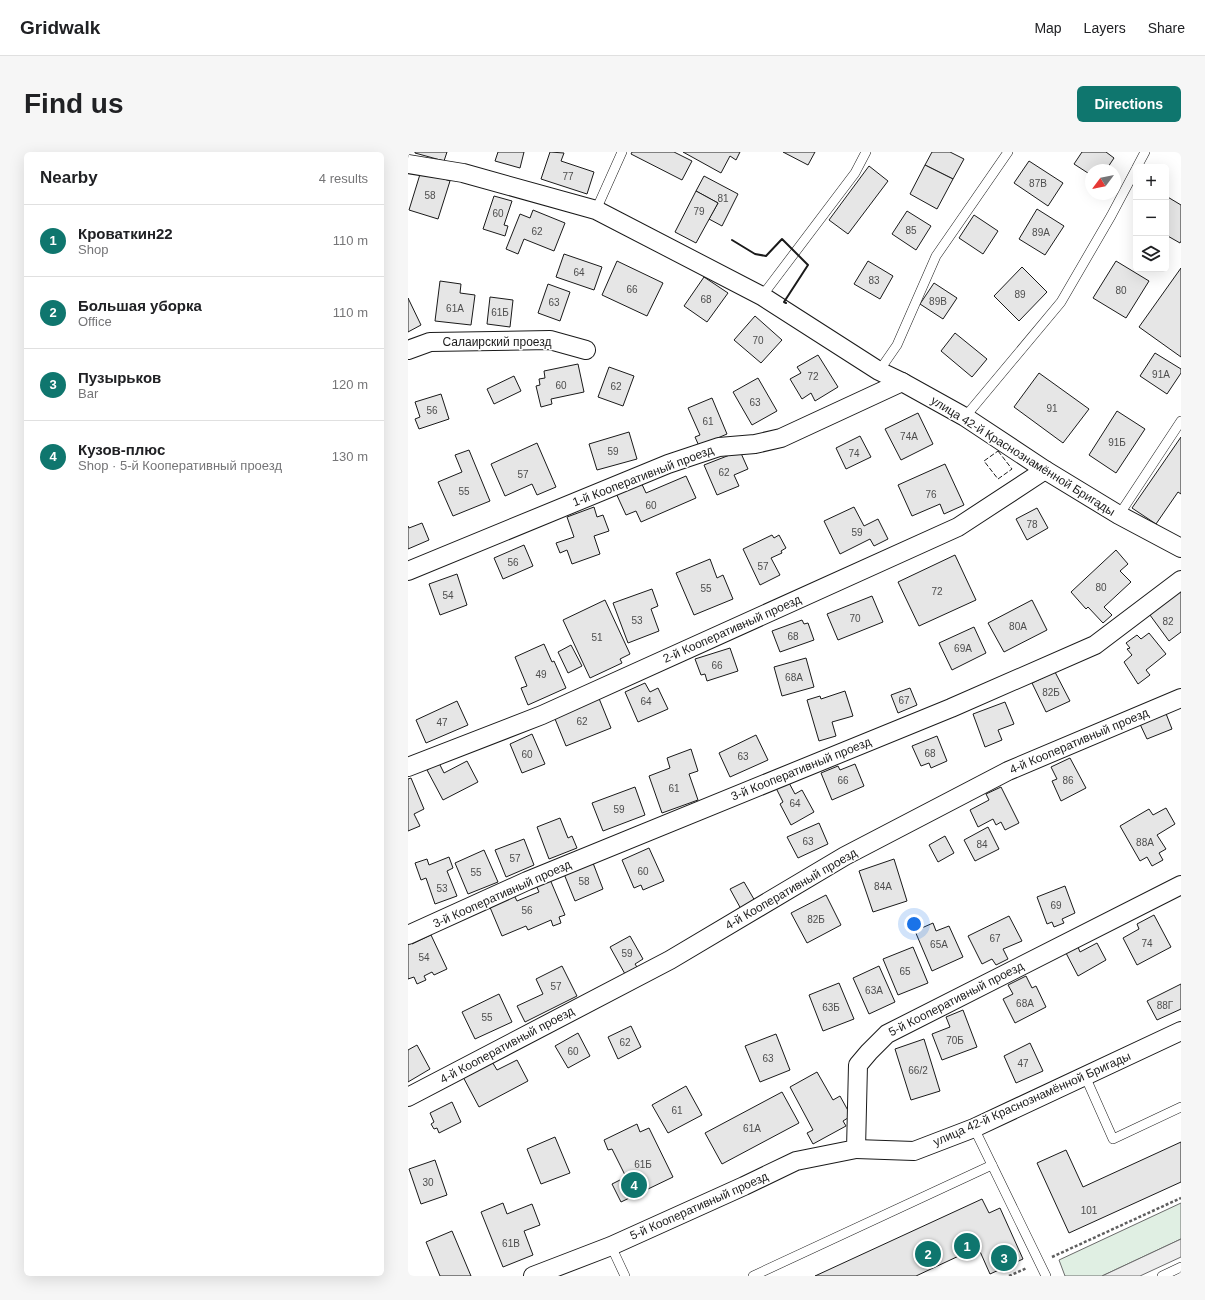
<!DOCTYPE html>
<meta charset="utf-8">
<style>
body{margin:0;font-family:Arial,sans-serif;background:#f6f6f6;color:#202124}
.controls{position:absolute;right:12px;top:12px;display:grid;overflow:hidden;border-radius:6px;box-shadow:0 4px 16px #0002}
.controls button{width:36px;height:36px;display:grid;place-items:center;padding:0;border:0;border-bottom:1px solid #e0e0e0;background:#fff;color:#202124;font:20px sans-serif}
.compass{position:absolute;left:677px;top:12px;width:36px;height:36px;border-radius:50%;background:#fff;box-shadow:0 4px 16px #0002;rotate:238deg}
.you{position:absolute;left:506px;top:772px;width:14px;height:14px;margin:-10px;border:3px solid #fff;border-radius:50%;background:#1a73e8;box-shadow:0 0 0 6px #1a73e833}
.badge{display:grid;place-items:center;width:26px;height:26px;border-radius:50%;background:#0f766e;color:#fff;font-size:13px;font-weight:700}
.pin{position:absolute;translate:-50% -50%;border:2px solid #fff;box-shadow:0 1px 4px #0006}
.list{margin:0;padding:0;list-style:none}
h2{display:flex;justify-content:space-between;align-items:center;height:52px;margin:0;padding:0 16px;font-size:17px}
h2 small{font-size:13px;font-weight:400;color:#757577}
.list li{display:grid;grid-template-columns:26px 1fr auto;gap:12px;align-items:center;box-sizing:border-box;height:72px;padding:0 16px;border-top:1px solid #e0e0e0}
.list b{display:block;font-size:15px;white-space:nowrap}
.list p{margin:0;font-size:13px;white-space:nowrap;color:#757577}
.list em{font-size:13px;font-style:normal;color:#757577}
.icon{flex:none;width:22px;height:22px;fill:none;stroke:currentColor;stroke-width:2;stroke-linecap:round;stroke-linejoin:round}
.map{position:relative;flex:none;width:773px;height:1124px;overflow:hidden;border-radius:6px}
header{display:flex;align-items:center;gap:24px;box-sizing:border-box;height:56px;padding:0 20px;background:#fff;border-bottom:1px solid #e0e0e0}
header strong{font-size:19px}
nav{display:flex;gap:22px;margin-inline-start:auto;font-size:14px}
.intro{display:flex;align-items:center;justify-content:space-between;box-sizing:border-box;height:96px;padding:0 24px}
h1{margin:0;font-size:28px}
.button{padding:10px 18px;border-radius:6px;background:#0f766e;color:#fff;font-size:14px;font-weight:700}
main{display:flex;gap:24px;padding:0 24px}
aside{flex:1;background:#fff;border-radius:6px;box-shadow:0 4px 16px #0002}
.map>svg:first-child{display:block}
.green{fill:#e0efe3;stroke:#6a6a6a}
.parking{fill:#ededed;stroke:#6a6a6a}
.building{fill:#e6e6e6;stroke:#1a1a1a}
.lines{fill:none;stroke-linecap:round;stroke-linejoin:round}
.service-casing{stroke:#1a1a1a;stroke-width:10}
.minor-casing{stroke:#1a1a1a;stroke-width:20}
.path{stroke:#5f5f5f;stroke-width:2.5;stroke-dasharray:3 2;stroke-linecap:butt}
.service{stroke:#fff;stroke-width:9}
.minor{stroke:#fff;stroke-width:18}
.fence{stroke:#1a1a1a;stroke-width:1;stroke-dasharray:5 2;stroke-linecap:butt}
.wall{stroke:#1a1a1a;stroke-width:2}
.labels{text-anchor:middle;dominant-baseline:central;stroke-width:3;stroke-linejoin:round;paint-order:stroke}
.number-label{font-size:10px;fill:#4d4d4d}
.street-label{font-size:12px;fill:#1a1a1a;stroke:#fff}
</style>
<header>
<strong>Gridwalk</strong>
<nav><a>Map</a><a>Layers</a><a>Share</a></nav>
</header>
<div class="intro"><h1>Find us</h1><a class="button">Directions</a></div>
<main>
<aside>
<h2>Nearby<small>4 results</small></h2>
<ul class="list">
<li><span class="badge">1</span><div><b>Кроваткин22</b><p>Shop</p></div><em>110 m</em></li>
<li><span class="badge">2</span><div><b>Большая уборка</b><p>Office</p></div><em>110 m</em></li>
<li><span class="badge">3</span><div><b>Пузырьков</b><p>Bar</p></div><em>120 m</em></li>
<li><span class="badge">4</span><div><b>Кузов-плюс</b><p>Shop · 5-й Кооперативный проезд</p></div><em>130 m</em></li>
</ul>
</aside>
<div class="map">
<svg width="773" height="1124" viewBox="0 0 773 1124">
<rect width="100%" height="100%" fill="#fff"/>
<polygon class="green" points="773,1051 773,1087 694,1124 657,1124 651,1108"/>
<polygon class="parking" points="773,1087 773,1105 732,1124 694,1124"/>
<g class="building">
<polygon points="7,0 39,0 36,9 7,1"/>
<polygon points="90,0 116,0 112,16 87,9"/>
<polygon points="142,0 156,1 153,9 186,20 179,42 133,27"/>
<polygon points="224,0 266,0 284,9 274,28 223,2"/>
<polygon points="275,0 332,0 328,8 322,4 313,21"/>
<polygon points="375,0 407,0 400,13"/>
<polygon points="524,0 542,0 556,7 545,27 517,13"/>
<polygon points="674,0 698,0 706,6 698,18 683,18 683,23 666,12"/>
<polygon points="621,9 655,31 640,54 606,31"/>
<polygon points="517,13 545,27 529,57 502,42"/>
<polygon points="461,14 480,29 440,82 421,68"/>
<polygon points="13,19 42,29 30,67 1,58"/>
<polygon points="296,24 330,42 314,74 301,67 310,51 288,39"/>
<polygon points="288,39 310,51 288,91 267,80"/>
<polygon points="86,44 104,49 96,73 100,74 97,84 75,77"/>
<polygon points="758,44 773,53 773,89 772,91 758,83"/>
<polygon points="629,57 656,74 637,103 611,87"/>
<polygon points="125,58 157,71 146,99 116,87 110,102 98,97 112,62 122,66"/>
<polygon points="499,59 523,74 508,98 484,82"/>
<polygon points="566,63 590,79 575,102 551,86"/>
<polygon points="156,102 194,115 186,138 148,125"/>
<polygon points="209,109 255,131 239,164 194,143"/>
<polygon points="460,109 485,124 472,147 446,132"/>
<polygon points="708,109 741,129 718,166 685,146"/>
<polygon points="614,115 639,140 611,169 586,144"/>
<polygon points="773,116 773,205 731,175"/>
<polygon points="296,125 320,141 299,170 276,154"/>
<polygon points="32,129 53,132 52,141 67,143 63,173 27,169"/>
<polygon points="526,131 549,146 535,167 512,152"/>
<polygon points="140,132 162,140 152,169 130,161"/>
<polygon points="82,145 105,148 102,175 79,172"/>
<polygon points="0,146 13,173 0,180"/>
<polygon points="347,164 374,188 353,211 326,188"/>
<polygon points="547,181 579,207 564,225 533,199"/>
<polygon points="747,201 773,217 773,221 759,242 732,224"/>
<polygon points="410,203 430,235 407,249 403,241 394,247 382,227 393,221 389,215"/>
<polygon points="170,212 176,240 143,247 144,252 133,255 128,234 132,233 131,227 137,226 136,219"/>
<polygon points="201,215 226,224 215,254 190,245"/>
<polygon points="631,221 681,257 655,291 606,255"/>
<polygon points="106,224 113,239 86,252 79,237"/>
<polygon points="350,226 369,259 344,273 325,240"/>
<polygon points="33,242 41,267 11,277 7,267 12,265 7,250"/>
<polygon points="304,246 319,282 291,294 287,285 292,283 280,256"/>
<polygon points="709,259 737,277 708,321 681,303"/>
<polygon points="510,261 525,292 493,308 477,277"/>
<polygon points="221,280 229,307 189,318 181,292"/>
<polygon points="452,284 463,305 438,317 428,296"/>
<polygon points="773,285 773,342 770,340 748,372 724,356"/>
<polygon points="129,291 148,335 129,343 124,332 97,344 83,312"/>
<polygon points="61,298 82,349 45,364 30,330 54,320 47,303"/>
<polygon points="332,299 340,317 326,323 331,334 309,343 296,313"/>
<polygon points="537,312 556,353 536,362 532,352 504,364 490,333"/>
<polygon points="278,324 288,346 233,370 228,359 218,363 207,339 232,328 238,341"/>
<polygon points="186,355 189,365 195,363 201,379 186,384 192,402 164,412 159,398 152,401 148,391 166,385 159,365"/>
<polygon points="446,355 456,374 470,367 480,387 466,394 462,387 432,402 416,369"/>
<polygon points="629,356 640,376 619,388 608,367"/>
<polygon points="14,371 21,388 0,397 0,374 1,376"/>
<polygon points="364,383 366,386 371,383 378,396 373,399 374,401 363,406 372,423 352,433 335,397"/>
<polygon points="116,393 125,414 95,427 86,406"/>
<polygon points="708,398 720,412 712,419 723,430 696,455 704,463 695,471 680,455 678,457 663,440"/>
<polygon points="547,403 568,448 511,474 490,430"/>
<polygon points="302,407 309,426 315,423 325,447 286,463 268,421"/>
<polygon points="49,422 59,453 32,463 21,432"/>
<polygon points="244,437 250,454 243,457 251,479 220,491 205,451"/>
<polygon points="773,439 773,480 761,489 739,459"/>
<polygon points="464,444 475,470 430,488 419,462"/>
<polygon points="197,448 222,502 212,507 214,511 182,526 155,468"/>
<polygon points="624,448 639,478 596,500 580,471"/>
<polygon points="394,468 396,472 400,471 406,488 372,500 364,479"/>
<polygon points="566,475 578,501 544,518 531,491"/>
<polygon points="741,481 758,502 738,518 742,523 730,532 716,510 724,503 719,497 722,496 718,491 729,483 733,487"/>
<polygon points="136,492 144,510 146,509 158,536 120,553 113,536 119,534 107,505"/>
<polygon points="163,493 174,514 160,521 150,500"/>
<polygon points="322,496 330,519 299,529 297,522 293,523 287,507"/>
<polygon points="398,506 406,535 374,544 366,515"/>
<polygon points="647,520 662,549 638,560 624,531"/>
<polygon points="237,531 242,540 250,536 260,557 230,570 217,540"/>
<polygon points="502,536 509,553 490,561 483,543"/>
<polygon points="437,539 445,564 424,570 428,584 411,589 399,548 412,544 413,547"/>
<polygon points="190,544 203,576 158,594 145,562"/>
<polygon points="49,549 60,573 18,591 8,568"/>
<polygon points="597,550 606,572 590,578 594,588 577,595 565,562"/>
<polygon points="757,559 764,577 739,587 731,570"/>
<polygon points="124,582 137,612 114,621 102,592"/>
<polygon points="348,583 360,608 322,625 311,601"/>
<polygon points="529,584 539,609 523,616 521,611 513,614 504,594"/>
<polygon points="283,597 290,619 281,622 290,648 254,661 241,624 262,616 259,606"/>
<polygon points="662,606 678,636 653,649 644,629 649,627 643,615"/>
<polygon points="59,609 70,630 35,648 19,618 31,611 36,621"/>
<polygon points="447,612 456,634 424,648 413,621 430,614 432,618"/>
<polygon points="3,626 16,657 6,662 12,674 0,679 0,627"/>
<polygon points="380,629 387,642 394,638 406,660 383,673 372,652 375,650 368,636"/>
<polygon points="227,635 237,663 195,679 184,651"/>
<polygon points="593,635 611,671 597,678 593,670 588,673 585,667 570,675 562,658 581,648 578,642"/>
<polygon points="758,656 767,672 749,683 758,697 751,701 755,708 744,714 739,705 732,709 712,674 741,657 745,663"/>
<polygon points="152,666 160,686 164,684 169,696 141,707 129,675"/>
<polygon points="411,671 420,692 390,706 379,685"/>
<polygon points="580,675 591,697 567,709 556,688"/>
<polygon points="537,684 546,701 530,710 521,693"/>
<polygon points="116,687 126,713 98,725 87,698"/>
<polygon points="241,696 256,729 235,738 233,733 226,736 214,708"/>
<polygon points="76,698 90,730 60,742 47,711"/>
<polygon points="41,705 45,716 39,719 49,744 27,752 18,726 13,728 7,711 19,707 21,713"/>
<polygon points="486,707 499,749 465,760 451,719"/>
<polygon points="185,711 195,737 167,749 156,722"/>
<polygon points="141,725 157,763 151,765 153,771 145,774 143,768 120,778 118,774 94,784 81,753 106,743 109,749 131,740 127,731"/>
<polygon points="336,730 347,749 333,757 322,737"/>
<polygon points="657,734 667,761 654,767 656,771 646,775 644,770 639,772 629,745"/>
<polygon points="418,743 433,773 399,791 383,761"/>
<polygon points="746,763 763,795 729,813 715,786 731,777 729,772"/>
<polygon points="601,764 614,789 595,797 600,807 588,813 584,807 574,812 560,784"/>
<polygon points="525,771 528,779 541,774 555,805 524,819 507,779"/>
<polygon points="23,783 39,817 26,823 24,820 16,824 18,828 9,832 6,825 0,827 0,789 2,788 4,792"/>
<polygon points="222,784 235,807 227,812 229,815 217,822 202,795"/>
<polygon points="689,791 698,808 670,824 658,801 670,795 672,800"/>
<polygon points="505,795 520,831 490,843 475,807"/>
<polygon points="154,814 169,844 117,870 109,854 135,842 128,827"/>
<polygon points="471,814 487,850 461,862 445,826"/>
<polygon points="618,824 624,836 628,834 638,855 607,871 595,847 605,842 600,833"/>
<polygon points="431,831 446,867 415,879 401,843"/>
<polygon points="773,832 773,857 749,868 739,849"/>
<polygon points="91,842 104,870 67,887 54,860"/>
<polygon points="555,858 569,895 534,908 524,882 542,875 538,865"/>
<polygon points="223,874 233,895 210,907 200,885"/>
<polygon points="170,881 182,904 160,916 147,894"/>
<polygon points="368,882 382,918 352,930 337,894"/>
<polygon points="516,887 532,939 503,948 487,897"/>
<polygon points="622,891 635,919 608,931 596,904"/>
<polygon points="9,893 22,917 0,930 0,898"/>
<polygon points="83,908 89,918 109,908 120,929 71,955 54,923"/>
<polygon points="409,920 425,948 432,944 443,964 435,969 438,974 405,992 399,981 405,978 382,935"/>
<polygon points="278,934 294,963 260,981 244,953"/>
<polygon points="374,940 391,971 314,1012 297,981"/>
<polygon points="44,950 53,970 31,981 29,976 26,977 23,972 26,970 22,961"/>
<polygon points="229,972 232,980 241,976 265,1025 213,1050 204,1032 218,1025 204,997 200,998 196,988"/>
<polygon points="147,985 162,1021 133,1032 119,997"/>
<polygon points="773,990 773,1030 661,1081 629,1011 658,998 675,1035"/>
<polygon points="27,1008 39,1043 13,1052 1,1017"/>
<polygon points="574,1047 581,1061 592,1056 615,1107 582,1122 570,1095 508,1124 407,1124"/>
<polygon points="95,1051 99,1062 124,1052 132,1073 116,1079 125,1103 95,1115 73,1060"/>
<polygon points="44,1079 63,1124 32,1124 18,1090"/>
</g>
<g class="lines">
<g class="service-casing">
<g id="service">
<polyline points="729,15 737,0"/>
<polyline points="188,58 214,0"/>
<polyline points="354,144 447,21 458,0"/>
<polyline points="471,219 489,193 528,104 600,0"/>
<polyline points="557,265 653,150 703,64 728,17"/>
<polyline points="711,363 773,269"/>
<polyline points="677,924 705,987 773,955"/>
<polyline points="566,976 638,1124"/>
<polyline points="203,1094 217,1124"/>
<polyline points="345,1124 584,1013"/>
<polyline points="754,1124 773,1115"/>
</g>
</g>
<g class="minor-casing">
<g id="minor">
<polyline points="0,12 55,21 188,58 354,144 471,219 494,230 557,265 637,318 711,363 773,396"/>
<polyline points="0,198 22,190 142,188 178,198"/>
<polyline points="0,419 260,312 311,295 347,292 373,286 494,230"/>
<polyline points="0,615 134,563 550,375 637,318"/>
<polyline points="0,783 119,729 543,556 687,493 773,428"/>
<polyline points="0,945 262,808 437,704 600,619 773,546"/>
<polyline points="448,997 506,999 566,976 773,879"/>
<polyline points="125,1124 203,1094 336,1034 388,1009 448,997 450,913 461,900 479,882 773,733"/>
</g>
</g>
<g class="path">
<polyline points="644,1105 773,1046"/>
<polyline points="601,1124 619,1116"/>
</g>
<use href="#service" class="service"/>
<use href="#minor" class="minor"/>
<polygon class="fence" points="590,299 604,317 590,327 576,309"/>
<polyline class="wall" points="324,88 347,102 358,104 374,87 400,113 376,150 378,151"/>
</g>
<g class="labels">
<g class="number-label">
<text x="160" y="24">77</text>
<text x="630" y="31">87В</text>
<text x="22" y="43">58</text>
<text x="315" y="46">81</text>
<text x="291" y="59">79</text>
<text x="90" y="61">60</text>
<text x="503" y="78">85</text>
<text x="129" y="79">62</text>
<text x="633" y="80">89А</text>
<text x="171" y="120">64</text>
<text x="466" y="128">83</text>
<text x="224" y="137">66</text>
<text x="713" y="138">80</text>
<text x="612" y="142">89</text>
<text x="298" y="147">68</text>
<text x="530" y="149">89В</text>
<text x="146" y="150">63</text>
<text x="47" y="156">61А</text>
<text x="92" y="160">61Б</text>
<text x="350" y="188">70</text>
<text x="753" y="222">91А</text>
<text x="405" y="224">72</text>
<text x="153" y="233">60</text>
<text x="208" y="234">62</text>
<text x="347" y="250">63</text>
<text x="644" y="256">91</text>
<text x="24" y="258">56</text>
<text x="300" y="269">61</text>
<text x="501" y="284">74А</text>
<text x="709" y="290">91Б</text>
<text x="205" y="299">59</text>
<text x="446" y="301">74</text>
<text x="316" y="320">62</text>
<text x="115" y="322">57</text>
<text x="56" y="339">55</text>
<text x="523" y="342">76</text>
<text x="243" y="353">60</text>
<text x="624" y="372">78</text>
<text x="449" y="380">59</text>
<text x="105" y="410">56</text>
<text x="355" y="414">57</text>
<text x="693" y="435">80</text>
<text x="298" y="436">55</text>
<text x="529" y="439">72</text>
<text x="40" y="443">54</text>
<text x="447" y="466">70</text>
<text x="229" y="468">53</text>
<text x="760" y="469">82</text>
<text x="610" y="474">80А</text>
<text x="385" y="484">68</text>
<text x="189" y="485">51</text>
<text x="555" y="496">69А</text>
<text x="309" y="513">66</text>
<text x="133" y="522">49</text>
<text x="386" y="525">68А</text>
<text x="643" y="540">82Б</text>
<text x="496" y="548">67</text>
<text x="238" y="549">64</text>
<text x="174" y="569">62</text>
<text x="34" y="570">47</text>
<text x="522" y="601">68</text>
<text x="119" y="602">60</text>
<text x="335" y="604">63</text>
<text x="435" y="628">66</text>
<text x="660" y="628">86</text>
<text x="266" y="636">61</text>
<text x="387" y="651">64</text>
<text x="211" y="657">59</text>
<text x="400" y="689">63</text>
<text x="737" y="690">88А</text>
<text x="574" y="692">84</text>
<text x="107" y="706">57</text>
<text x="235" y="719">60</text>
<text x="68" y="720">55</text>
<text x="176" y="729">58</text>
<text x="475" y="734">84А</text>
<text x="34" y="736">53</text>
<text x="648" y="753">69</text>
<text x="119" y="758">56</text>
<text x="408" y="767">82Б</text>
<text x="587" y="786">67</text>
<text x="739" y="791">74</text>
<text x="531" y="792">65А</text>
<text x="219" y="801">59</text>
<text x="16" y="805">54</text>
<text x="497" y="819">65</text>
<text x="148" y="834">57</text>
<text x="466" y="838">63А</text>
<text x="617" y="851">68А</text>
<text x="757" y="853">88Г</text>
<text x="423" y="855">63Б</text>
<text x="79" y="865">55</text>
<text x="547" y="888">70Б</text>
<text x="217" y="890">62</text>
<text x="165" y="899">60</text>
<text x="360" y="906">63</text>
<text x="615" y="911">47</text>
<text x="510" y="918">66/2</text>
<text x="269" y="958">61</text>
<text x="344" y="976">61А</text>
<text x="235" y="1012">61Б</text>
<text x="20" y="1030">30</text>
<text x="681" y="1058">101</text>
<text x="103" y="1091">61В</text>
</g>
<g class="street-label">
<text x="89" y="190">Салаирский проезд</text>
<text transform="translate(615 304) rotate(32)">улица 42-й Краснознамённой Бригады</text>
<text transform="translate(235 324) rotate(-21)">1-й Кооперативный проезд</text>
<text transform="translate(324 477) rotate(-24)">2-й Кооперативный проезд</text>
<text transform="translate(671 589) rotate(-23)">4-й Кооперативный проезд</text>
<text transform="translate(393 617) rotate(-22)">3-й Кооперативный проезд</text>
<text transform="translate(383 737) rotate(-30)">4-й Кооперативный проезд</text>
<text transform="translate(94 742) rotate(-24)">3-й Кооперативный проезд</text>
<text transform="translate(548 847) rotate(-27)">5-й Кооперативный проезд</text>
<text transform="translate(99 893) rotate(-28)">4-й Кооперативный проезд</text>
<text transform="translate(624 947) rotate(-24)">улица 42-й Краснознамённой Бригады</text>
<text transform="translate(291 1054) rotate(-24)">5-й Кооперативный проезд</text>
</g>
</g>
</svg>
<div class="controls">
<button>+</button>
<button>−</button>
<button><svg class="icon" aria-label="layers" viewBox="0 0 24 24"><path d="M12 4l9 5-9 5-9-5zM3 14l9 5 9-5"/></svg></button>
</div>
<svg class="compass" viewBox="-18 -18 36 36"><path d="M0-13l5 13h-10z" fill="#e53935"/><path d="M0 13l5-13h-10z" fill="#757577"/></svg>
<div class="you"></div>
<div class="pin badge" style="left:559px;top:1094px">1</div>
<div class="pin badge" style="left:520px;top:1102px">2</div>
<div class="pin badge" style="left:596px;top:1106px">3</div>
<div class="pin badge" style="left:226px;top:1033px">4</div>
</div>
</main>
